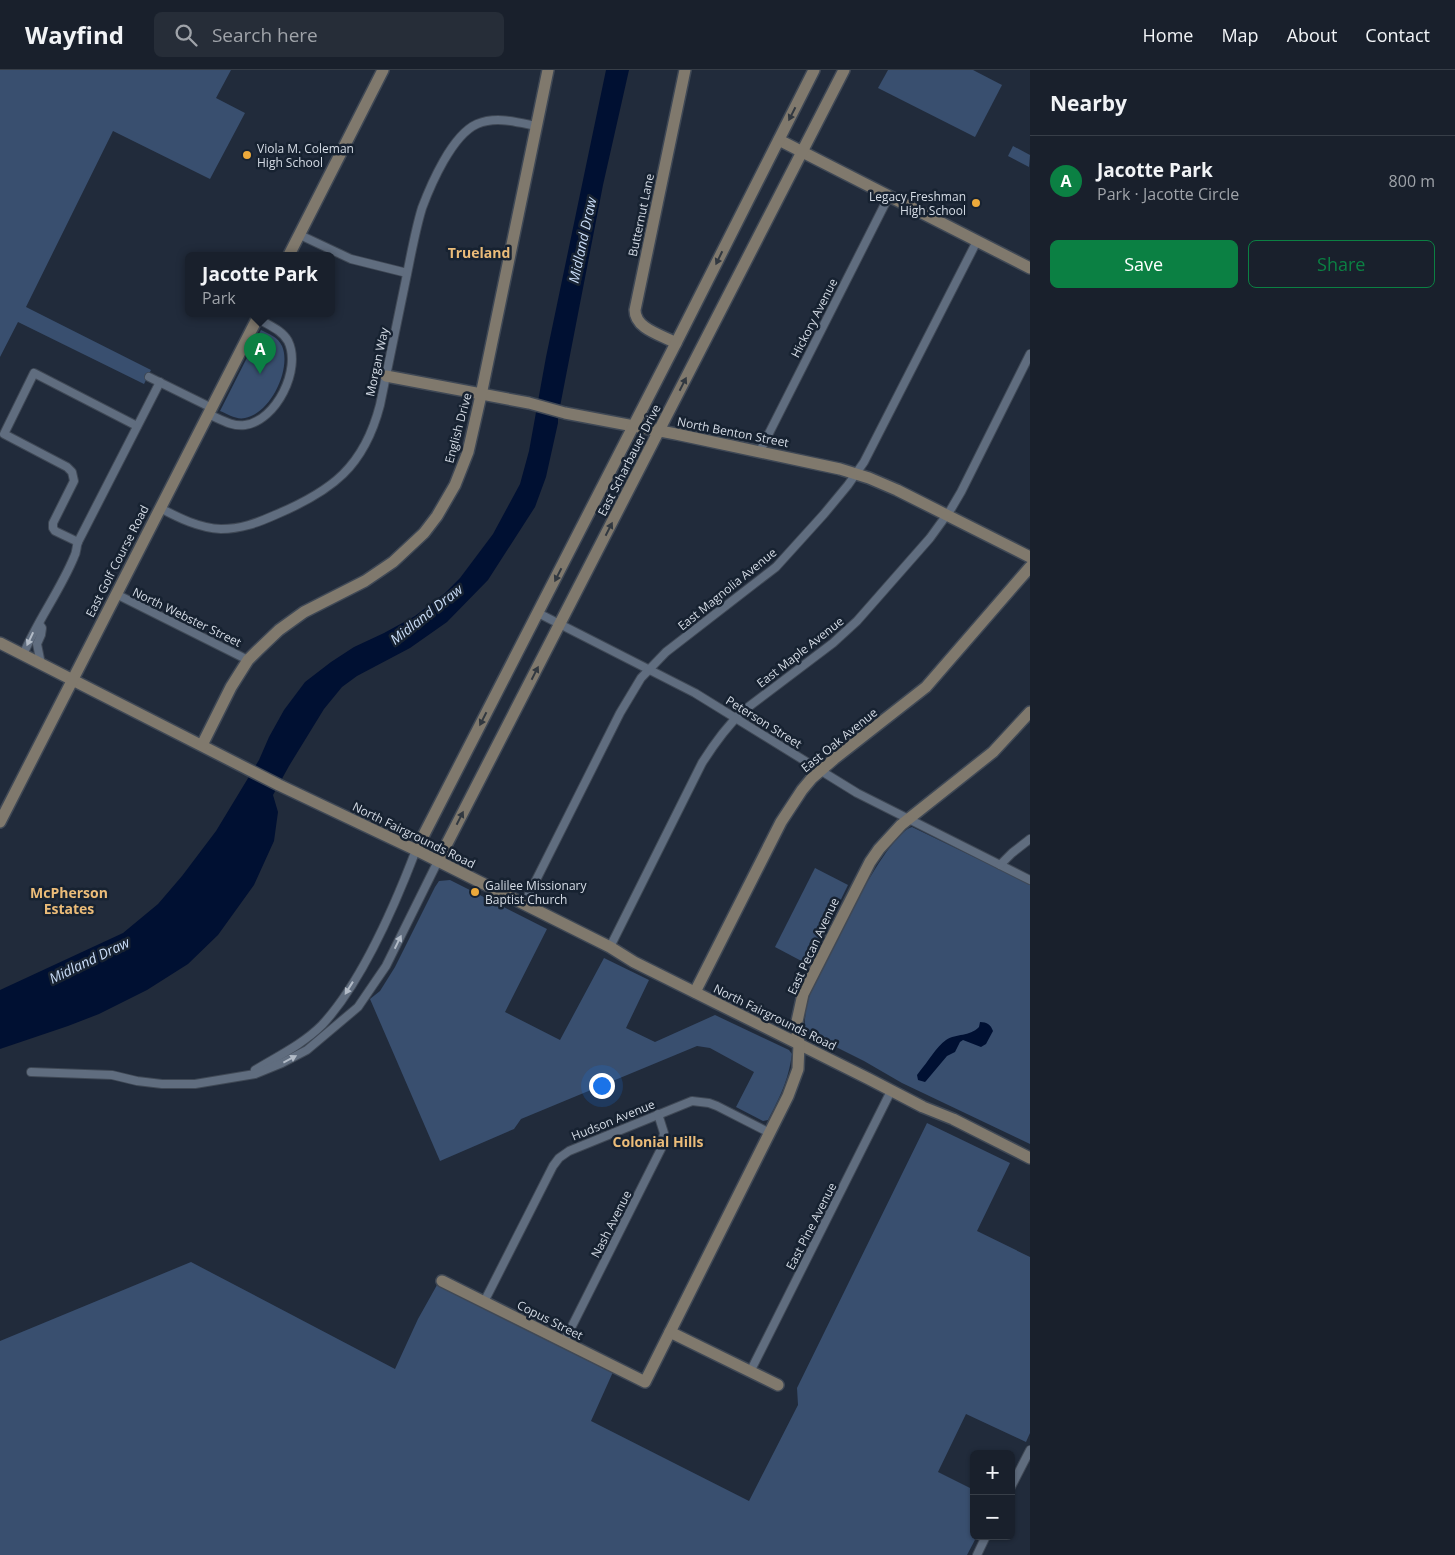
<!DOCTYPE html>
<meta charset="utf-8">
<style>
body{margin:0;font-family:"Open Sans",sans-serif;background:#262d38;color:#f1f3f6}
.controls{position:absolute;right:15px;bottom:15px;display:grid;overflow:hidden;border-radius:8px;box-shadow:0 1px 4px #0004}
.controls button{width:45px;height:45px;display:grid;place-items:center;padding:0;border:0;border-bottom:1px solid #373e48;background:#19202c;color:#f1f3f6;font:25px sans-serif}
.you{position:absolute;left:601px;top:1015px;width:18px;height:18px;margin:-12px;border:4px solid #fff;border-radius:50%;background:#1a73e8;box-shadow:0 0 0 8px #1a73e833}
.badge{display:grid;place-items:center;width:32px;height:32px;border-radius:50%;background:#0b8043;color:#fff;font-size:16px;font-weight:700}
.pin{position:absolute;translate:-50% -41px;filter:drop-shadow(0 1px 2px #0008)}
.pin::after{content:'';position:absolute;top:26px;width:18px;height:15px;background:inherit;clip-path:polygon(0 0,100% 0,50% 100%)}
.popup{position:absolute;left:185px;top:182px;width:150px;height:65px;box-sizing:border-box;display:grid;place-content:center;border-radius:8px;background:#19202c;filter:drop-shadow(0 1px 4px #0005);font-size:16px;white-space:nowrap;color:#9fa3a9}
.popup b{font-size:19px;color:#f1f3f6}
.popup::after{content:'';position:absolute;left:50%;top:100%;margin-left:-10px;border:10px solid transparent;border-top-color:#19202c}
.list{margin:0;padding:0;list-style:none}
h2{display:flex;justify-content:space-between;align-items:center;height:65px;margin:0;padding:0 20px;font-size:21px}
h2 small{font-size:16px;font-weight:400;color:#9fa3a9}
.list li{display:grid;grid-template-columns:32px 1fr auto;gap:15px;align-items:center;box-sizing:border-box;height:90px;padding:0 20px;border-top:1px solid #373e48}
.list b{display:block;font-size:19px;white-space:nowrap}
.list p{margin:0;font-size:16px;white-space:nowrap;color:#9fa3a9}
.list em{font-size:16px;font-style:normal;color:#9fa3a9}
.actions{display:flex;gap:10px;padding:15px 20px}
.actions a{flex:1;padding:11px 0;border:1px solid #0b8043;border-radius:8px;text-align:center;font-size:18px;color:#0b8043}
.actions .main{background:#0b8043;color:#fff}
.icon{flex:none;width:28px;height:28px;fill:none;stroke:currentColor;stroke-width:2;stroke-linecap:round;stroke-linejoin:round}
.map{position:relative;flex:none;width:1030px;height:1485px;overflow:hidden}
header{display:flex;align-items:center;gap:30px;box-sizing:border-box;height:70px;padding:0 25px;background:#19202c;border-bottom:1px solid #373e48}
header strong{font-size:24px}
nav{display:flex;gap:28px;margin-inline-start:auto;font-size:18px}
.search{width:350px;height:45px;background:#262d38;display:flex;align-items:center;gap:12px;box-sizing:border-box;padding:0 18px;border-radius:8px;color:#9fa3a9;font-size:19px}
main{display:flex}
aside{flex:1;background:#19202c}
.map>svg:first-child{display:block}
.green{fill:#394f6f}
.water{fill:#001032}
.lines{fill:none;stroke-linecap:round;stroke-linejoin:round}
.street-casing{stroke:#3f4855;stroke-width:10}
.secondary-casing{stroke:#3f4855;stroke-width:14}
.street{stroke:#606d7f;stroke-width:8}
.secondary{stroke:#80796d;stroke-width:11}
.oneway{fill:#313840}
.oneway2{fill:#b2bbc7}
.poi-dot{fill:#eca93b;stroke:#172231;stroke-width:2}
.labels{text-anchor:middle;dominant-baseline:central;stroke-width:5;stroke-linejoin:round;paint-order:stroke}
.poi-label{font-size:12px;fill:#d5dce6;stroke:#172231;text-anchor:start}
.street-label{font-size:12px;fill:#d5dce6;stroke:#172231}
.water-label{font-size:14px;font-style:italic;fill:#c9dcf7;stroke:#172231}
.neighbourhood-label{font-size:14px;font-weight:bold;fill:#ebbc79;stroke:#172231}
</style>
<header>
<strong>Wayfind</strong>
<div class="search"><svg class="icon" aria-label="search" viewBox="0 0 24 24"><circle cx="10" cy="10" r="6"/><path d="M15 15l6 6"/></svg>Search here</div>
<nav><a>Home</a><a>Map</a><a>About</a><a>Contact</a></nav>
</header>
<main>
<div class="map">
<svg width="1030" height="1485" viewBox="0 0 1030 1485">
<rect width="100%" height="100%" fill="#212b3b"/>
<g class="green">
<polygon points="0,0 231,0 216,28 245,43 210,109 113,61 26,237 151,300 144,314 18,252 0,287"/>
<polygon points="888,0 973,0 1002,15 975,67 878,18"/>
<polygon points="1013,76 1030,85 1029,97 1008,86"/>
<path d="M261,260C269,264 278,267 282,276C292,299 270,344 245,348C236,350 228,344 220,341Z"/>
<path d="M912,757L1030,814V1074L902,1013L864,991L804,961L806,937L810,924C825,893 884,765 912,757Z"/>
<polygon points="815,798 848,815 809,895 775,877"/>
<path d="M450,810L547,859L505,942L560,970L604,888L649,910L626,958L655,972L715,945L789,980L792,984C788,1012 780,1026 768,1050L763,1051L736,1037L754,1002L710,978L697,976L521,1049L514,1059L440,1091L370,929L380,921L395,897L435,817L439,811Z"/>
<polygon points="927,1053 1010,1093 977,1161 1030,1187 1030,1363 1026,1372 966,1344 938,1402 974,1420 974,1466 977,1466 967,1485 0,1485 0,1271 191,1192 395,1299 418,1249 437,1215 613,1302 591,1351 749,1431 798,1335 797,1318"/>
</g>
<g class="water">
<polygon points="606,0 629,0 603,115 558,347 558,353 546,407 535,437 488,510 447,552 410,578 357,606 342,617 324,639 289,696 273,725 278,742 274,771 254,815 218,865 188,894 147,920 99,944 68,956 0,979 0,920 123,863 158,834 182,806 216,761 259,690 269,667 284,640 305,612 331,592 354,577 384,563 415,546 445,523 460,508 493,464 520,414 529,381 546,287"/>
<path d="M980,952C987,952 991,955 993,961L986,974L981,977L963,970L960,972L955,982L947,986L926,1011L925,1012L918,1010L917,1005L920,1001C927,993 937,976 946,970C957,963 969,967 979,957Z"/>
</g>
<g class="lines">
<g class="street-casing">
<g id="street">
<polyline points="300,165 351,189 407,203"/>
<polyline points="149,307 212,338"/>
<path d="M208,344C220,349 232,357 245,355C276,351 302,299 288,271C282,260 268,255 257,248"/>
<polyline points="760,381 889,126"/>
<path d="M160,438C179,448 199,458 221,459C241,459 257,453 275,445C332,421 364,397 380,335C389,293 397,251 406,209C411,185 415,161 422,138C431,114 452,65 477,54C496,46 516,52 536,56"/>
<polyline points="78,472 55,461 53,458 53,453 74,411 72,402 67,397 4,364 34,303 137,356"/>
<polyline points="116,524 248,590"/>
<polyline points="538,543 695,623 857,723 1030,810"/>
<polyline points="39,554 42,558 41,565 37,574 41,594"/>
<path d="M23,585C37,551 60,521 74,487C77,482 76,477 78,472L160,312"/>
<polyline points="1000,795 1012,783 1030,769"/>
<polyline points="524,834 620,643 641,608 666,582 776,497 824,444 848,415 864,392 977,171"/>
<path d="M610,877L702,693C714,674 727,656 743,641L833,573L857,551L930,468L951,439L961,422L1030,284"/>
<path d="M255,1000C278,986 303,974 322,955C362,912 395,835 416,780"/>
<polyline points="31,1002 112,1005 137,1011 162,1014 195,1014 255,1004 282,993 307,980 358,937 386,896 438,791"/>
<polyline points="484,1232 553,1096 559,1088 569,1081 692,1031 709,1033 717,1036 770,1063"/>
<polyline points="564,1272 661,1079 664,1063 658,1044"/>
<polyline points="750,1302 891,1021"/>
<polyline points="1011,1417 1030,1380"/>
<polyline points="977,1485 986,1466"/>
</g>
</g>
<g class="secondary-casing">
<g id="secondary">
<polyline points="779,70 1030,198"/>
<polyline points="289,185 383,0"/>
<path d="M676,273C662,265 635,259 635,240L685,0"/>
<polyline points="386,306 529,333 565,343 676,364 840,399 869,408 897,420 1030,487"/>
<polyline points="0,573 279,715 416,780 610,877 634,892 869,1009 923,1037 953,1049 1030,1088"/>
<polyline points="202,675 231,617 248,590 257,581 279,560 304,542 365,511 393,492 424,463 437,446 455,415 468,382 481,325 548,0"/>
<polyline points="0,752 260,243"/>
<polyline points="416,780 676,273 814,0"/>
<polyline points="438,791 844,0"/>
<polyline points="695,922 781,752 802,720 812,708 834,689 926,617 1030,497"/>
<polyline points="442,1211 645,1312 788,1026 798,999 799,974 796,956 803,924 870,792 879,779 901,755 993,682 1030,642"/>
<polyline points="670,1262 778,1315"/>
</g>
</g>
<use href="#street" class="street"/>
<use href="#secondary" class="secondary"/>
</g>
<defs><path id="oneway-solid" d="M-6-.8H1V-3.2L6.5 0L1 3.2V.8H-6Z" transform="scale(1.25)"/></defs>
<g class="oneway">
<use href="#oneway-solid" transform="translate(792 44) rotate(117)"/>
<use href="#oneway-solid" transform="translate(719 188) rotate(116)"/>
<use href="#oneway-solid" transform="translate(683 314) rotate(-63)"/>
<use href="#oneway-solid" transform="translate(609 459) rotate(-63)"/>
<use href="#oneway-solid" transform="translate(558 505) rotate(117)"/>
<use href="#oneway-solid" transform="translate(535 603) rotate(-63)"/>
<use href="#oneway-solid" transform="translate(483 649) rotate(117)"/>
<use href="#oneway-solid" transform="translate(460 748) rotate(-63)"/>
</g>
<g class="oneway2">
<use href="#oneway-solid" transform="translate(30 569) rotate(115)"/>
<use href="#oneway-solid" transform="translate(398 872) rotate(-64)"/>
<use href="#oneway-solid" transform="translate(349 918) rotate(122)"/>
<use href="#oneway-solid" transform="translate(290 989) rotate(-28)"/>
</g>
<g class="poi-dot">
<circle cx="247" cy="85" r="5"/>
<circle cx="976" cy="133" r="5"/>
<circle cx="475" cy="822" r="5"/>
</g>
<g class="labels">
<g class="poi-label">
<text x="257" y="78">Viola M. Coleman<tspan x="257" dy="14">High School</tspan></text>
<text x="966" y="126" text-anchor="end">Legacy Freshman<tspan x="966" dy="14">High School</tspan></text>
<text x="485" y="815">Galilee Missionary<tspan x="485" dy="14">Baptist Church</tspan></text>
</g>
<g class="street-label">
<text transform="translate(641 145) rotate(-78)">Butternut Lane</text>
<text transform="translate(814 248) rotate(-63)">Hickory Avenue</text>
<text transform="translate(377 292) rotate(-78)">Morgan Way</text>
<text transform="translate(458 358) rotate(-75)">English Drive</text>
<text transform="translate(733 362) rotate(11)">North Benton Street</text>
<text transform="translate(629 390) rotate(-63)">East Scharbauer Drive</text>
<text transform="translate(117 491) rotate(-63)">East Golf Course Road</text>
<text transform="translate(727 519) rotate(-39)">East Magnolia Avenue</text>
<text transform="translate(187 547) rotate(26)">North Webster Street</text>
<text transform="translate(800 582) rotate(-38)">East Maple Avenue</text>
<text transform="translate(764 652) rotate(32)">Peterson Street</text>
<text transform="translate(839 670) rotate(-39)">East Oak Avenue</text>
<text transform="translate(414 765) rotate(26)">North Fairgrounds Road</text>
<text transform="translate(813 876) rotate(-65)">East Pecan Avenue</text>
<text transform="translate(775 947) rotate(26)">North Fairgrounds Road</text>
<text transform="translate(613 1050) rotate(-22)">Hudson Avenue</text>
<text transform="translate(611 1154) rotate(-63)">Nash Avenue</text>
<text transform="translate(811 1156) rotate(-63)">East Pine Avenue</text>
<text transform="translate(550 1250) rotate(27)">Copus Street</text>
</g>
<g class="water-label">
<text transform="translate(582 170) rotate(-78)">Midland Draw</text>
<text transform="translate(426 544) rotate(-38)">Midland Draw</text>
<text transform="translate(89 890) rotate(-26)">Midland Draw</text>
</g>
<g class="neighbourhood-label">
<text x="479" y="182">Trueland</text>
<text x="69" y="822">McPherson<tspan x="69" dy="16">Estates</tspan></text>
<text x="658" y="1071">Colonial Hills</text>
</g>
</g>
</svg>
<div class="controls">
<button>+</button>
<button>−</button>
</div>
<div class="you"></div>
<div class="pin badge" style="left:260px;top:304px">A</div>
<div class="popup"><b>Jacotte Park</b>Park</div>
</div>
<aside>
<h2>Nearby<small></small></h2>
<ul class="list">
<li><span class="badge">A</span><div><b>Jacotte Park</b><p>Park · Jacotte Circle</p></div><em>800 m</em></li>
</ul>
<div class="actions"><a class="main">Save</a><a>Share</a></div>
</aside>
</main>
